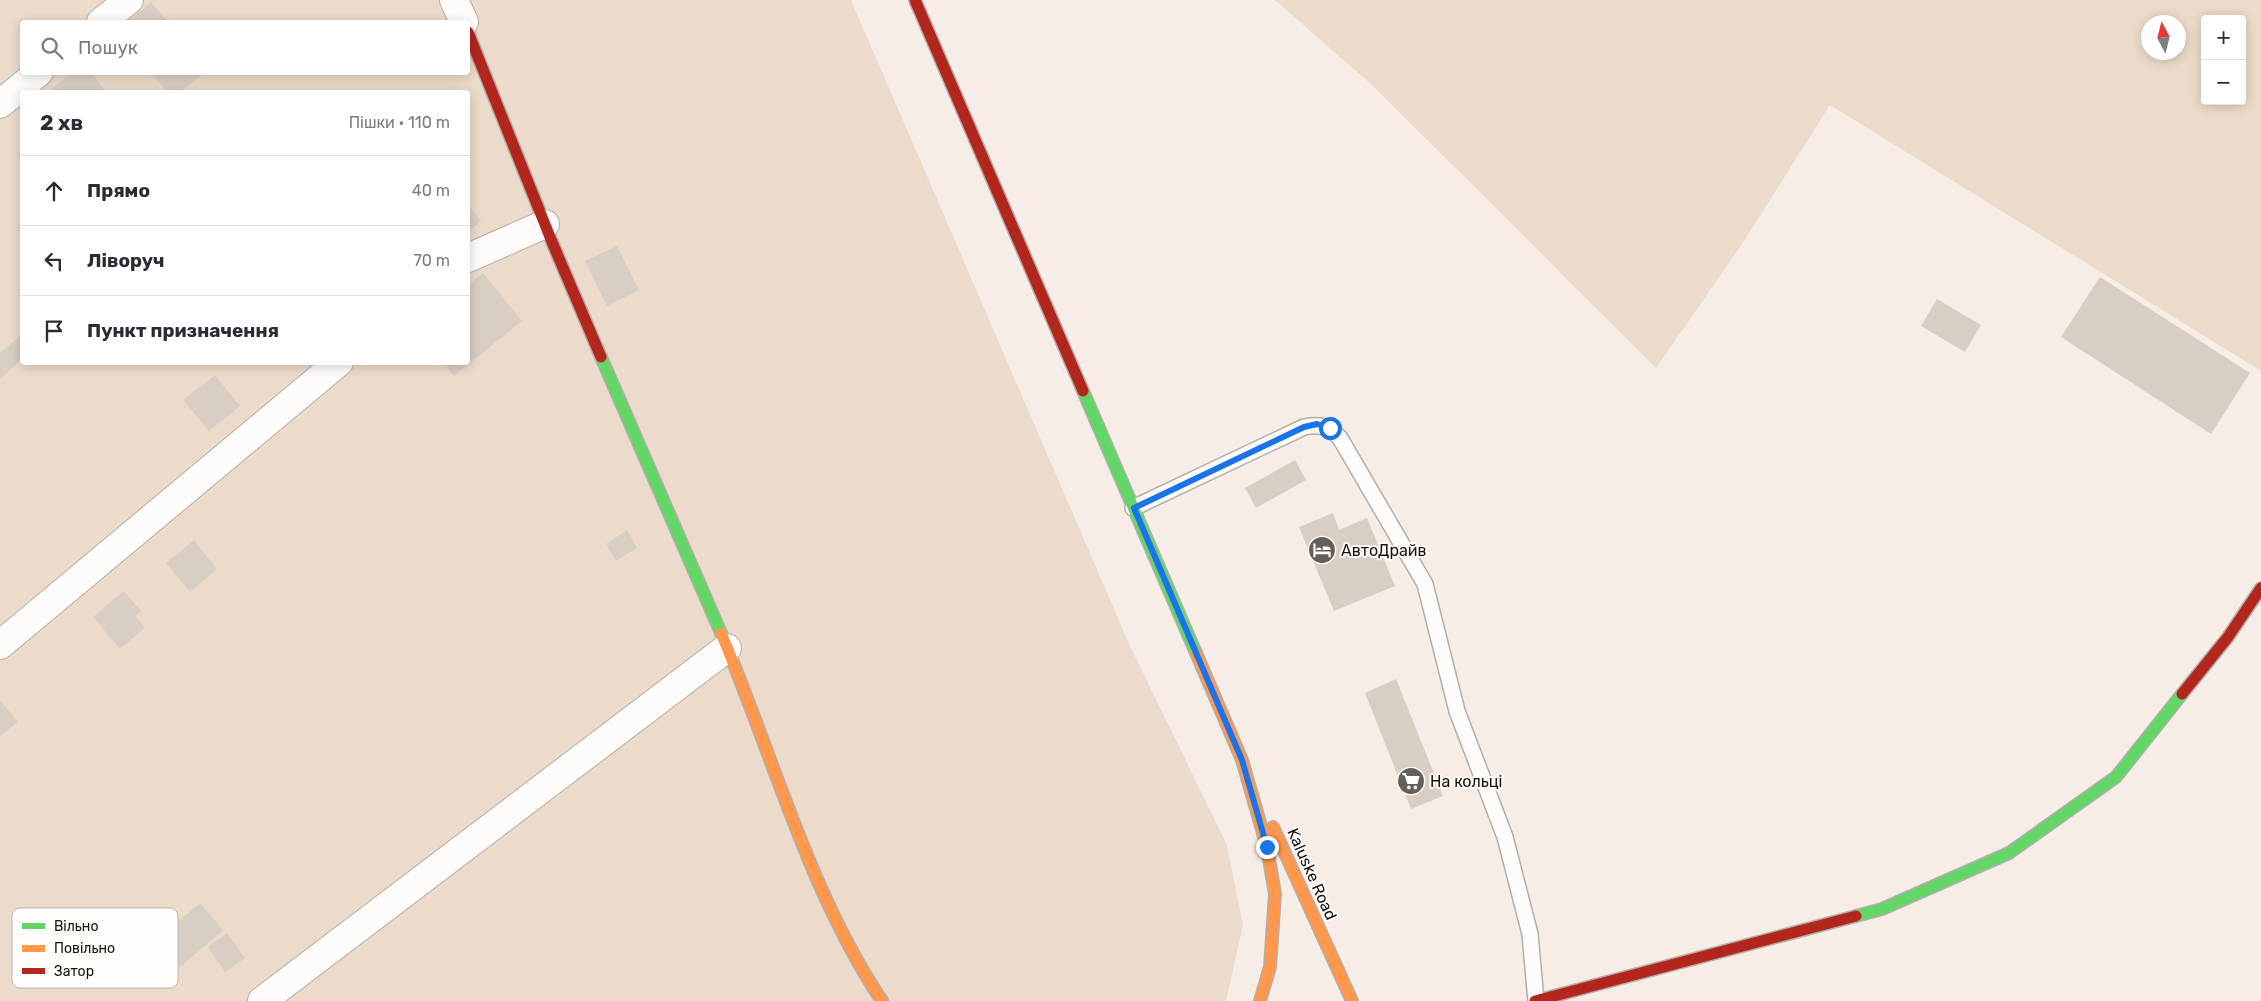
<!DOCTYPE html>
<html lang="uk">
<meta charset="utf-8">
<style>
body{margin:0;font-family:Rubik,sans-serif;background:#f2f2f3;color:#2b2b33}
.controls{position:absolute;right:15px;top:15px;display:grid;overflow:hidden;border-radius:5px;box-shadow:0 2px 12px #0003}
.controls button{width:45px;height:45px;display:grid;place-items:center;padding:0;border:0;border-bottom:1px solid #e1e1e2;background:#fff;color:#2b2b33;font:25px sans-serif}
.compass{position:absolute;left:2141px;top:15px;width:45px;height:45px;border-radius:50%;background:#fff;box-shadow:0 2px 12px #0003;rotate:353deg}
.stop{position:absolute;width:15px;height:15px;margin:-11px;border:4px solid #1a73e8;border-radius:50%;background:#fff}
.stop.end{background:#1a73e8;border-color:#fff;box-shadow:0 1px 5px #0008}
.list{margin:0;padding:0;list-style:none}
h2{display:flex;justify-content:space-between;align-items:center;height:65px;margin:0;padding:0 20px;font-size:21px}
h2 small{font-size:16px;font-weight:400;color:#7c7c81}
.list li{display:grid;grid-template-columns:32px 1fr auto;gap:15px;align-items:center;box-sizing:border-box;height:70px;padding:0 20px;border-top:1px solid #e1e1e2}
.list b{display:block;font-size:19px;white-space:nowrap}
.list em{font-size:16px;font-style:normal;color:#7c7c81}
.icon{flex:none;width:28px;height:28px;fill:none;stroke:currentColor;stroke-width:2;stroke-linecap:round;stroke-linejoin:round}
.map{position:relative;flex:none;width:2261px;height:1001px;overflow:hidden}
.search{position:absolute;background:#fff;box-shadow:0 2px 12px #0003;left:20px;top:20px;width:450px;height:55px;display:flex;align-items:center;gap:12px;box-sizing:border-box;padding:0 18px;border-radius:5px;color:#7c7c81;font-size:19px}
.panel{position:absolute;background:#fff;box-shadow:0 2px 12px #0003;left:20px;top:90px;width:450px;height:275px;border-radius:5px}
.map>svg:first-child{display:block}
.green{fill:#ecdbca;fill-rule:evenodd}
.building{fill:#d9cec4}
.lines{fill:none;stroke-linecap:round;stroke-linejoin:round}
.lane-casing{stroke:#b4aea8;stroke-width:18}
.street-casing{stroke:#b4aea8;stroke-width:30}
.fast-casing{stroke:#b4aea8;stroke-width:14}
.slow-casing{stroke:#b4aea8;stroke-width:14}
.jam-casing{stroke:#b4aea8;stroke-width:14}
.lane{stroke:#fefcfb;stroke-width:15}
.street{stroke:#fefcfb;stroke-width:28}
.fast{stroke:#63d668;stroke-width:11}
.slow{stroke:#ff974d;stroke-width:11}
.jam{stroke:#b3261e;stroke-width:11}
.route{stroke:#1a73e8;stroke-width:6}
.labels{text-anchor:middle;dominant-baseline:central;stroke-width:4;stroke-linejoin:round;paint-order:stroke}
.poi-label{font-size:16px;fill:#17130e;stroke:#fffcfa;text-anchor:start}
.street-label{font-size:16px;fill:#17130e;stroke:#fffcfa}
.key{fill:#fffcfa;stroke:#b9b6b3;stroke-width:1}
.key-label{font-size:14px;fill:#17130e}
</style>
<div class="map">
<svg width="2261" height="1001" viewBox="0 0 2261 1001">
<rect width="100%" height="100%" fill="#f5ede6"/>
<g class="green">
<path d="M0,0H851L1130,646L1227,845L1243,925L1226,1001H0ZM22,22H468V72H22ZM22,92H468V362H22Z"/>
<path d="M1275,0H2261V371L1830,105L1742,244L1656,368L1372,85ZM2205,19H2242V101H2205ZM2148,22H2178V52H2148Z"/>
</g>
<g class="building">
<polygon points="151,2 168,22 128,22"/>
<polygon points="72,72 90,72 107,92 48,92"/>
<polygon points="159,72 205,72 181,92 168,92 154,77"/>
<polygon points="468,205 481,221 468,232"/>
<polygon points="617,246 639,290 607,306 585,261"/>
<polygon points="483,273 522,321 454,376 443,362 468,362 468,285"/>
<polygon points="2100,277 2250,373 2211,434 2061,337"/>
<polygon points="1937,299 1981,325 1965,352 1921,326"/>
<polygon points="22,334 22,359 0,379 0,353"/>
<polygon points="215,375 240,406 209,431 183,400"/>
<polygon points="1295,460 1306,480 1256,508 1245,488"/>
<polygon points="1333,513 1339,530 1367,518 1395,586 1334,611 1299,527"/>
<polygon points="627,530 637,548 616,561 606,544"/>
<polygon points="194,540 217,569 190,592 166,563"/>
<polygon points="124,591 141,611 135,616 145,628 120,649 93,617"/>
<polygon points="1396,679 1443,796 1411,809 1365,693"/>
<polygon points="0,700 18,722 0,736"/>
<polygon points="200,903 223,930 179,968 156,940"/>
<polygon points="227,933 245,958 225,972 208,947"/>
</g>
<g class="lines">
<g class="lane-casing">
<path id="lane" d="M1133,508L1304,427C1320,424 1328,426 1340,438L1425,584L1457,711L1505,837L1530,934L1536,1001"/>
</g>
<g class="street-casing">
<g id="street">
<polyline points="454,0 464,22"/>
<polyline points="101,22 129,0"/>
<polyline points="0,104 39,72"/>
<polyline points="468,258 545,224"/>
<polyline points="0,645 339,362"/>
<polyline points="262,1001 727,648"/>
</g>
</g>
<g class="fast-casing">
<g id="fast">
<polyline points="601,357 721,633"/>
<polyline points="1083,391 1196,653"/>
<polyline points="1856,916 1882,909 2009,853 2116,777 2182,694"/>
</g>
</g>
<g class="slow-casing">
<g id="slow">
<path d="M721,633C773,755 808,890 882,1001"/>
<polyline points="1196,653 1242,760 1267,847 1275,894 1270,967 1260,1001"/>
<polyline points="1273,827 1352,1001"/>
</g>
</g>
<g class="jam-casing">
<g id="jam">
<polyline points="915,0 1083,391"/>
<polyline points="468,32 552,242 601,357"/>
<polyline points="2182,694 2228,637 2261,588"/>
<polyline points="1535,1001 1856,916"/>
</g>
</g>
<use href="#lane" class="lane"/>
<use href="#street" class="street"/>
<use href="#fast" class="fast"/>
<use href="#slow" class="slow"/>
<use href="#jam" class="jam"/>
</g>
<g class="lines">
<polyline class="route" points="1267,847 1242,760 1134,508 1304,427 1317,424 1330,428"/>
</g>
<defs>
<g id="hotel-disc" transform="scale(1.4375)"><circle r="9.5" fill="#655f5a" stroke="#fffcfa"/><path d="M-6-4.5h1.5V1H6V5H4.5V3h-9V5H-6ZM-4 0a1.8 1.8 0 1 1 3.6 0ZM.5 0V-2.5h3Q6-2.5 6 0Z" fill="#fff"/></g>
<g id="supermarket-disc" transform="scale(1.4375)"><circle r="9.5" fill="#655f5a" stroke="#fffcfa"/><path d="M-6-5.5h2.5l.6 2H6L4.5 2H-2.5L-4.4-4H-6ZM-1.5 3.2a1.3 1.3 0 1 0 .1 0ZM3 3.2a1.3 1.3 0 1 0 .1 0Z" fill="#fff"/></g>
</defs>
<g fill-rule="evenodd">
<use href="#hotel-disc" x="1322" y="550"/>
<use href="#supermarket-disc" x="1411" y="781"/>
</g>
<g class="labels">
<g class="poi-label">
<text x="1341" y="550">АвтоДрайв</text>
<text x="1430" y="781">На кольці</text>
</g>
<g class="street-label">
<text transform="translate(1312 874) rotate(66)">Kaluske Road</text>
</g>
</g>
<rect x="12" y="908" width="166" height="80" rx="8" class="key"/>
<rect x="22" y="923" width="23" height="6" fill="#63d668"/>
<rect x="22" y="945" width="23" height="7" fill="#ff974d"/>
<rect x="22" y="968" width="23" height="6" fill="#b3261e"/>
<g class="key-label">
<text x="54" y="931">Вільно</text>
<text x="54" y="953">Повільно</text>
<text x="54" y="976">Затор</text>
</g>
</svg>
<div class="controls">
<button>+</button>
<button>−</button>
</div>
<svg class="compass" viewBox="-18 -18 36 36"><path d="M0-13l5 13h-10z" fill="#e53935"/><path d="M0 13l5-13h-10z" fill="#7c7c81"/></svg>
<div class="stop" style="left:1330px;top:428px"></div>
<div class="stop end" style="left:1267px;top:847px"></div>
<div class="search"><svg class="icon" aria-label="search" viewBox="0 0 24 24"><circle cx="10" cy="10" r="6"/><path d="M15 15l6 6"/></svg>Пошук</div>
<section class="panel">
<h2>2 хв<small>Пішки · 110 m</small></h2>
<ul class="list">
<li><svg class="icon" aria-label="ahead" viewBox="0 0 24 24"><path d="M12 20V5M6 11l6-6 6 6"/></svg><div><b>Прямо</b></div><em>40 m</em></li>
<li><svg class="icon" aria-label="left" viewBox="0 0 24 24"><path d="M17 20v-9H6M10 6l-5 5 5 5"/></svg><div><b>Ліворуч</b></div><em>70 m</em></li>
<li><svg class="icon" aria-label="arrive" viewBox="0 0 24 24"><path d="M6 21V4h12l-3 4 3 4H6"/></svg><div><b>Пункт призначення</b></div></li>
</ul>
</section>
</div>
